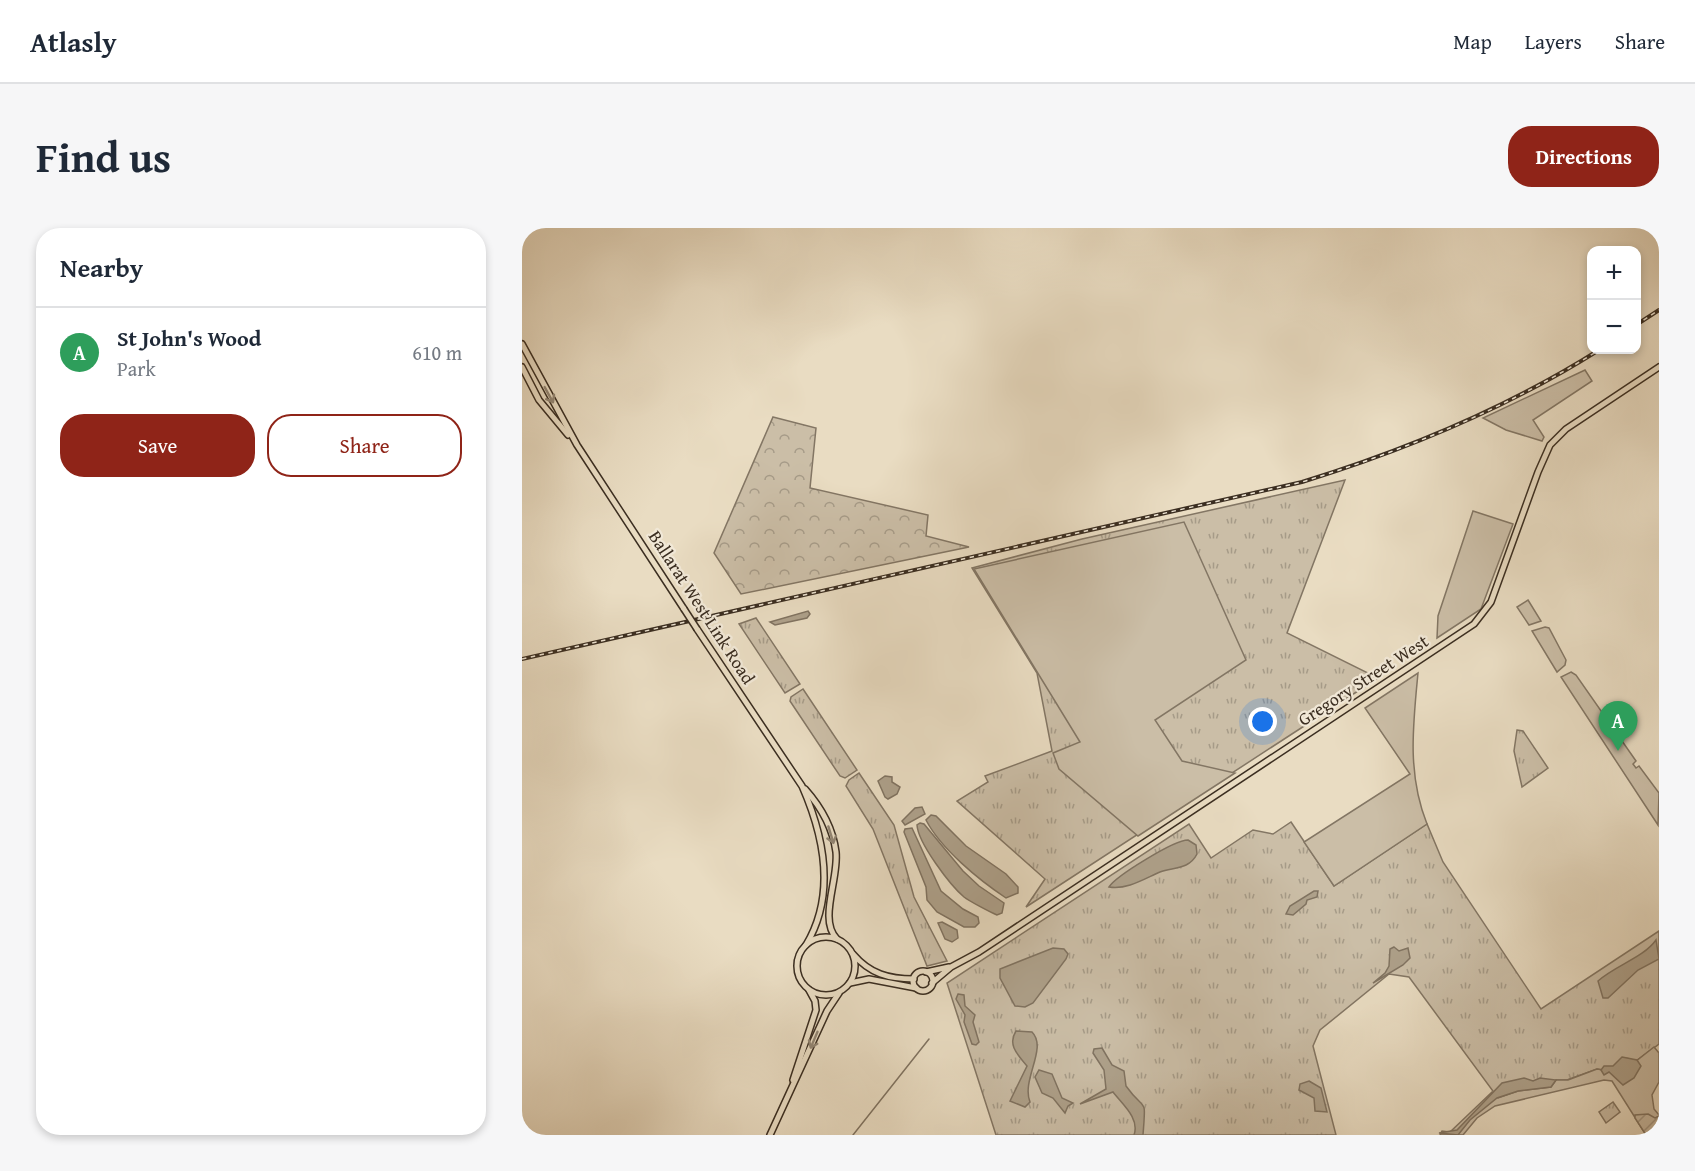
<!DOCTYPE html>
<meta charset="utf-8">
<style>
body{margin:0;font-family:"Gentium Book Plus",serif;background:#f6f6f7;color:#1f2937}
.controls{position:absolute;right:18px;top:18px;display:grid;overflow:hidden;border-radius:12px;box-shadow:0 3px 9px #0003}
.controls button{width:54px;height:54px;display:grid;place-items:center;padding:0;border:0;border-bottom:2px solid #e0e1e3;background:#fff;color:#1f2937;font:30px sans-serif}
.you{position:absolute;left:741px;top:494px;width:21px;height:21px;margin:-15px;border:4px solid #fff;border-radius:50%;background:#1a73e8;box-shadow:0 0 0 9px #1a73e833}
.badge{display:grid;place-items:center;width:39px;height:39px;border-radius:50%;background:#8f2418;color:#fff;font-size:20px;font-weight:700}
.pin{position:absolute;translate:-50% -50px;filter:drop-shadow(0 2px 3px #0008)}
.pin::after{content:'';position:absolute;top:32px;width:21px;height:18px;background:inherit;clip-path:polygon(0 0,100% 0,50% 100%)}
.list{margin:0;padding:0;list-style:none}
h2{display:flex;justify-content:space-between;align-items:center;height:78px;margin:0;padding:0 24px;font-size:26px}
h2 small{font-size:20px;font-weight:400;color:#747a83}
.list li{display:grid;grid-template-columns:39px 1fr auto;gap:18px;align-items:center;box-sizing:border-box;height:90px;padding:0 24px;border-top:2px solid #e0e1e3}
.list b{display:block;font-size:22px;white-space:nowrap}
.list p{margin:0;font-size:20px;white-space:nowrap;color:#747a83}
.list em{font-size:20px;font-style:normal;color:#747a83}
.actions{display:flex;gap:12px;padding:18px 24px}
.actions a{flex:1;padding:14px 0;border:2px solid #8f2418;border-radius:24px;text-align:center;font-size:21px;color:#8f2418}
.actions .main{background:#8f2418;color:#fff}
.map{position:relative;flex:none;width:1137px;height:907px;overflow:hidden;border-radius:24px}
header{display:flex;align-items:center;gap:36px;box-sizing:border-box;height:84px;padding:0 30px;background:#fff;border-bottom:2px solid #e0e1e3}
header strong{font-size:28px}
nav{display:flex;gap:33px;margin-inline-start:auto;font-size:21px}
.intro{display:flex;align-items:center;justify-content:space-between;box-sizing:border-box;height:144px;padding:0 36px}
h1{margin:0;font-size:42px}
.button{padding:15px 27px;border-radius:24px;background:#8f2418;color:#fff;font-size:21px;font-weight:700}
main{display:flex;gap:36px;padding:0 36px}
aside{flex:1;background:#fff;border-radius:24px;box-shadow:0 3px 9px #0003}
.map>svg:first-child{display:block}
.grass{fill:url(#grass-tufts);stroke:#837664;stroke-width:1.5}
.forest{fill:url(#forest-crowns);stroke:#837664;stroke-width:1.5}
.park{fill:#cbbea7;stroke:#837664;stroke-width:1.5}
.garden{fill:url(#garden-furrows);stroke:#837664;stroke-width:1.5}
.water{fill:#aea18b;stroke:#807361;stroke-width:1.5}
.lines{fill:none;stroke-linecap:round;stroke-linejoin:round}
.stream{stroke:#807361;stroke-width:1.5}
.major-casing{stroke:#3b2e21;stroke-width:8}
.major{stroke:#e9dcc2;stroke-width:5}
.rail-casing{stroke:#3b2e21;stroke-width:4}
.rail{stroke:#f1e8d7;stroke-width:1.5;stroke-dasharray:4.5;stroke-linecap:butt}
.major-bridge-casing{stroke:#3b2e21;stroke-width:8;stroke-linecap:butt}
.major-bridge{stroke:#e9dcc2;stroke-width:5}
.oneway{stroke:#928572}
.labels{text-anchor:middle;dominant-baseline:central;stroke-width:4.5;stroke-linejoin:round;paint-order:stroke}
.street-label{font-size:18px;fill:#3b2e21;stroke:#f1e8d7}
</style>
<header>
<strong>Atlasly</strong>
<nav><a>Map</a><a>Layers</a><a>Share</a></nav>
</header>
<div class="intro"><h1>Find us</h1><a class="button">Directions</a></div>
<main>
<aside>
<h2>Nearby<small></small></h2>
<ul class="list">
<li><span class="badge" style="background:#2e9e5b">A</span><div><b>St John's Wood</b><p>Park</p></div><em>610 m</em></li>
</ul>
<div class="actions"><a class="main">Save</a><a>Share</a></div>
</aside>
<div class="map">
<svg width="1137" height="907" viewBox="0 0 1137 907">
<defs>
<pattern id="grass-tufts" width="24" height="20" patternUnits="userSpaceOnUse" patternTransform="scale(1.5)"><rect width="24" height="20" fill="#cbbea7"/><path d="M3 7l-1-3M5 7V3M7 7l1-3M15 17l-1-3M17 17v-4M19 17l1-3" fill="none" stroke="#a69b88"/></pattern>
<pattern id="forest-crowns" width="20" height="18" patternUnits="userSpaceOnUse" patternTransform="scale(1.5)"><rect width="20" height="18" fill="#cbbea7"/><path d="M2 6a3 3 0 1 1 6 0M12 15a3 3 0 1 1 6 0" fill="none" stroke="#a69b88"/></pattern>
<pattern id="garden-furrows" width="10" height="10" patternUnits="userSpaceOnUse" patternTransform="scale(1.5)"><rect width="10" height="10" fill="#cbbea7"/><path d="M-1 1l2-2M0 10L10 0M9 11l2-2" fill="none" stroke="#a69b88"/></pattern>
</defs>
<rect width="100%" height="100%" fill="#e9dcc2"/>
<filter id="stains"><feTurbulence type="fractalNoise" baseFrequency=".00333" numOctaves="4"/><feColorMatrix values="0 0 0 0 .2 0 0 0 0 .09 0 0 0 0 .02 0 0 0 .5 -.17"/></filter>
<radialGradient id="worn" r=".72"><stop offset=".6" stop-color="#630" stop-opacity="0"/><stop offset="1" stop-color="#630" stop-opacity=".3"/></radialGradient>
<g class="grass">
<polygon points="823,252 765,405 856,450 504,679 523,651 435,573 466,554 463,548 530,523 515,445 450,340 560,311"/>
<polygon points="234,390 278,456 263,465 217,396"/>
<polygon points="281,461 335,542 323,550 318,548 268,473 269,469"/>
<polygon points="995,502 1001,503 1026,540 1000,559 992,523"/>
<polygon points="337,545 372,597 392,669 425,733 405,738 351,601 324,558 327,552"/>
<polygon points="769,594 812,658 905,596 921,634 1019,781 1137,703 1137,816 1114,833 1087,843 1075,841 1045,852 1034,852 1029,859 976,870 887,749 867,746 798,802 791,818 814,907 474,907 425,755 667,596 689,630 731,602 751,606"/>
<polygon points="1091,874 1098,884 1084,895 1077,884"/>
</g>
<polygon class="forest" points="251,189 294,200 288,260 406,287 404,308 447,319 219,366 192,325"/>
<g class="park">
<polygon points="1063,142 1070,153 1011,192 1022,209 1020,213 984,202 961,190"/>
<polygon points="951,283 991,296 959,381 915,410 916,388"/>
<polygon points="662,294 724,432 633,492 660,533 713,545 616,608 537,541 531,525 558,514 452,341"/>
<polygon points="1006,372 1019,393 1007,397 995,379"/>
<polygon points="1023,399 1027,400 1044,432 1043,437 1035,444 1010,403"/>
<polygon points="1049,444 1054,447 1114,533 1111,536 1114,540 1117,538 1137,565 1136,597 1039,449"/>
<path d="M896,445C891,497 885,546 905,596L812,658L782,614L888,546L843,480Z"/>
<polygon points="1132,819 1137,825 1137,854 1130,867 1132,881 1137,887 1137,907 1124,907 1090,853 1082,852 973,878 955,890 941,907 918,907 920,903 928,904 970,864 976,870 996,863 1029,859 1034,852 1046,852 1075,841 1087,843 1114,833"/>
</g>
<polygon class="garden" points="1126,886 1133,890 1137,888 1137,907 1124,907 1113,890 1113,887"/>
<g class="water">
<polygon points="286,383 288,386 285,390 253,397 248,394"/>
<polygon points="363,548 370,549 370,554 378,559 375,566 366,571 363,569 356,553"/>
<polygon points="400,579 403,586 383,597 380,593 393,580"/>
<path d="M409,587L414,588L444,618L484,646L496,659V665L484,670C457,652 419,621 404,592Z"/>
<path d="M398,595L402,596L441,643L457,658L482,675L480,685L475,687C468,684 447,673 442,669C428,657 396,615 395,597Z"/>
<polygon points="390,600 419,663 441,681 456,689 457,695 453,699 442,699 415,684 405,672 404,659 382,604 383,601"/>
<path d="M666,612L674,617L675,626C667,642 651,639 638,644C622,651 605,662 587,659C594,648 652,612 666,612Z"/>
<polygon points="792,663 796,663 795,669 785,672 784,676 771,687 764,686 768,678"/>
<polygon points="420,694 435,702 436,710 430,714 423,711 416,695"/>
<path d="M1134,712L1137,731L1116,742L1086,770H1081L1076,753C1094,737 1121,730 1134,712Z"/>
<polygon points="872,719 877,723 886,720 888,730 881,737 851,755 863,745 867,738 868,721"/>
<polygon points="531,720 542,721 546,726 544,731 511,775 503,779 493,778 478,750 478,741"/>
<polygon points="436,766 442,767 443,778 453,787 451,794 457,814 454,817 450,816 442,794 443,787 434,771"/>
<path d="M494,803L510,804C526,820 499,852 508,874L503,879L488,873L505,838C496,827 485,817 494,803Z"/>
<path d="M580,820L590,837L602,843L604,858C624,886 624,866 621,907H612C618,890 600,876 591,864L558,876L584,861L582,842L571,825L572,821Z"/>
<polygon points="1100,829 1115,832 1119,838 1112,850 1101,857 1087,844 1082,847 1079,842 1082,838 1091,838"/>
<polygon points="517,842 530,846 540,870 551,875 546,878 543,885 531,870 520,865 513,849"/>
<polygon points="1002,850 1011,853 1018,850 1034,852 1029,859 996,863 975,870 948,892 936,907 917,905 935,902 980,855"/>
<polygon points="787,853 799,860 805,884 793,883 792,870 777,862 778,856"/>
</g>
<g class="lines">
<polyline class="stream" points="331,907 407,811"/>
<g class="major-casing">
<g id="major">
<polyline points="0,116 55,217 162,381"/>
<polyline points="0,139 17,172 46,207"/>
<path d="M175,401L280,558C302,608 314,667 284,717"/>
<path d="M283,561C299,579 311,601 314,624C317,651 296,692 315,711"/>
<circle cx="304" cy="738" r="29"/>
<path d="M331,726C348,746 367,751 392,751"/>
<circle cx="401" cy="753" r="10"/>
<polyline points="404,744 427,739"/>
<polyline points="328,755 347,751 394,760"/>
<polyline points="410,755 429,739 457,724 952,396 969,374 1016,244 1028,217 1044,201 1137,139"/>
<polyline points="271,852 294,782 293,773 287,762"/>
<polyline points="248,907 305,783 317,765"/>
</g>
</g>
<use href="#major" class="major"/>
<g class="rail-casing">
<g id="rail">
<polyline points="1114,97 1137,82"/>
<path d="M0,431L780,254C884,222 985,180 1077,122"/>
</g>
</g>
<use href="#rail" class="rail"/>
<g class="major-bridge-casing">
<polyline id="major-bridge" points="162,381 175,401"/>
</g>
<use href="#major-bridge" class="major-bridge"/>
</g>
<defs><path id="oneway-shaft" d="M-6 0H5M1.5-3L5.5 0L1.5 3" fill="none" stroke-width="1.6" stroke-linecap="round" stroke-linejoin="round" transform="scale(1.5)"/></defs>
<g class="oneway">
<use href="#oneway-shaft" transform="translate(27 167) rotate(61)"/>
<use href="#oneway-shaft" transform="translate(309 607) rotate(73)"/>
<use href="#oneway-shaft" transform="translate(292 812) rotate(113)"/>
</g>
<g class="labels">
<g class="street-label">
<text transform="translate(180 379) rotate(57)">Ballarat West Link Road</text>
<text transform="translate(841 452) rotate(-33)">Gregory Street West</text>
</g>
</g>
<rect width="100%" height="100%" filter="url(#stains)"/>
<rect width="100%" height="100%" fill="url(#worn)"/>
</svg>
<div class="controls">
<button>+</button>
<button>−</button>
</div>
<div class="you"></div>
<div class="pin badge" style="left:1096px;top:523px;background:#2e9e5b">A</div>
</div>
</main>
